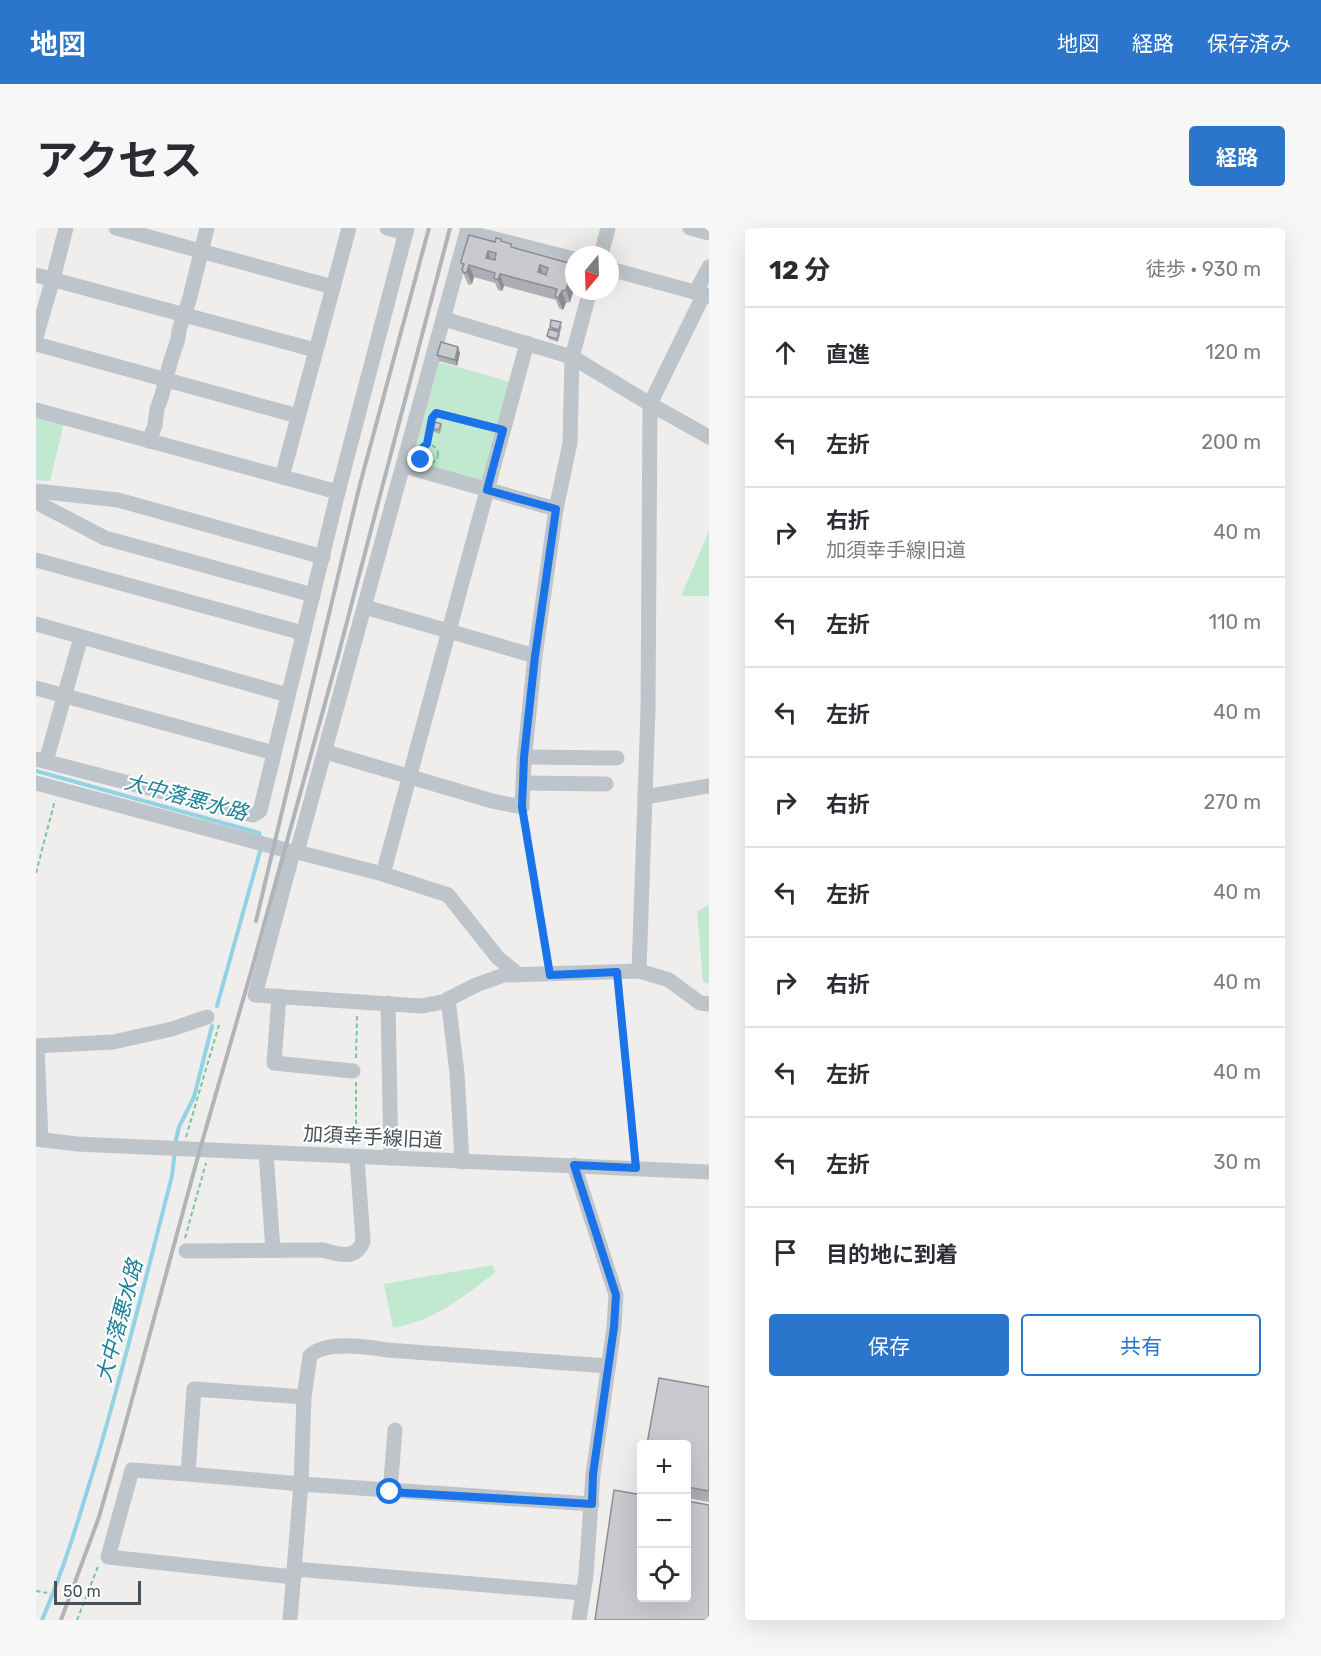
<!DOCTYPE html>
<html lang="ja">
<meta charset="utf-8">
<style>
body{margin:0;font-family:Rubik,"Noto Sans JP",sans-serif;background:#f7f7f7;color:#2b2b33}
.controls{position:absolute;right:18px;bottom:18px;display:grid;overflow:hidden;border-radius:6px;box-shadow:0 6px 24px #0002}
.controls button{width:54px;height:54px;display:grid;place-items:center;padding:0;border:0;border-bottom:2px solid #e1e1e2;background:#fff;color:#2b2b33;font:30px sans-serif}
.compass{position:absolute;left:529px;top:18px;width:54px;height:54px;border-radius:50%;background:#fff;box-shadow:0 6px 24px #0002;rotate:199deg}
.scale{position:absolute;left:18px;bottom:15px;width:87px;box-sizing:border-box;padding-left:6px;border:3px solid #475159;border-top:0;font-size:16px;line-height:21px;white-space:nowrap;color:#475159;-webkit-text-stroke:4px #fff;paint-order:stroke}
.stop{position:absolute;width:18px;height:18px;margin:-14px;border:4px solid #1a73e8;border-radius:50%;background:#fff}
.stop.end{background:#1a73e8;border-color:#fff;box-shadow:0 2px 6px #0008}
.list{margin:0;padding:0;list-style:none}
h2{display:flex;justify-content:space-between;align-items:center;height:78px;margin:0;padding:0 24px;font-size:26px}
h2 small{font-size:20px;font-weight:400;color:#7c7c81}
.list li{display:grid;grid-template-columns:39px 1fr auto;gap:18px;align-items:center;box-sizing:border-box;height:90px;padding:0 24px;border-top:2px solid #e1e1e2}
.list b{display:block;font-size:22px;white-space:nowrap}
.list p{margin:0;font-size:20px;white-space:nowrap;color:#7c7c81}
.list em{font-size:20px;font-style:normal;color:#7c7c81}
.actions{display:flex;gap:12px;padding:18px 24px}
.actions a{flex:1;padding:14px 0;border:2px solid #2b75cc;border-radius:6px;text-align:center;font-size:21px;color:#2b75cc}
.actions .main{background:#2b75cc;color:#fff}
.icon{flex:none;width:33px;height:33px;fill:none;stroke:currentColor;stroke-width:2;stroke-linecap:round;stroke-linejoin:round}
.map{position:relative;flex:none;width:673px;height:1392px;overflow:hidden;border-radius:6px}
header{display:flex;align-items:center;gap:36px;box-sizing:border-box;height:84px;padding:0 30px;background:#2b75cc;color:#fff}
header strong{font-size:28px}
nav{display:flex;gap:33px;margin-inline-start:auto;font-size:21px}
.intro{display:flex;align-items:center;justify-content:space-between;box-sizing:border-box;height:144px;padding:0 36px}
h1{margin:0;font-size:42px}
.button{padding:15px 27px;border-radius:6px;background:#2b75cc;color:#fff;font-size:21px;font-weight:700}
main{display:flex;gap:36px;padding:0 36px}
aside{flex:1;background:#fff;border-radius:6px;box-shadow:0 6px 24px #0002}
.map>svg:first-child{display:block}
.green{fill:#c0e9cf}
.lines{fill:none;stroke-linecap:round;stroke-linejoin:round}
.stream{stroke:#91d3e2;stroke-width:4}
.path{stroke:#7bc49e;stroke-width:2;stroke-dasharray:4.5 3;stroke-linecap:butt}
.minor{stroke:#bdc5cb;stroke-width:15}
.rail{stroke:#b0b3b7;stroke-width:4}
.wall{fill:#acaeb3}
.shaded-wall{fill:#8c8d92}
.building{fill:#c8cad0;stroke:#8c8d92;stroke-width:1.5;fill-rule:evenodd}
.route{stroke:#1a73e8;stroke-width:8}
.labels{text-anchor:middle;dominant-baseline:central;stroke-width:4.5;stroke-linejoin:round;paint-order:stroke}
.street-label{font-size:20px;fill:#475159;stroke:#fff}
.water-label{font-size:21px;font-style:italic;fill:#1b8198;stroke:#fff}
</style>
<header>
<strong>地図</strong>
<nav><a>地図</a><a>経路</a><a>保存済み</a></nav>
</header>
<div class="intro"><h1>アクセス</h1><a class="button">経路</a></div>
<main>
<div class="map">
<svg width="673" height="1392" viewBox="0 0 673 1392">
<rect width="100%" height="100%" fill="#f0eded"/>
<g class="green">
<polygon points="403,134 475,154 449,253 442,256 376,233"/>
<polygon points="0,188 28,195 14,253 0,252"/>
<polygon points="673,303 673,368 645,368"/>
<polygon points="673,677 673,756 667,754 661,683"/>
<path d="M456,1037L460,1044C428,1068 398,1093 357,1100L348,1056Z"/>
</g>
<g class="lines">
<g class="stream">
<polyline points="0,543 223,605 224,612"/>
<polyline points="181,778 225,620"/>
<polyline points="139,916 143,899 158,869 176,798"/>
<path d="M6,1392C29,1339 45,1283 62,1227C89,1135 112,1041 136,948L139,923"/>
</g>
<g class="path">
<polyline points="391,216 396,190 400,185 456,199"/>
<circle cx="393" cy="226" r="9"/>
<polyline points="488,593 512,732"/>
<polyline points="0,645 19,572"/>
<polyline points="582,758 599,928"/>
<polyline points="320,830 321,788"/>
<polyline points="320,854 320,914"/>
<polyline points="150,909 183,797"/>
<polyline points="149,1010 170,935"/>
<polyline points="0,1363 11,1365"/>
<polyline points="41,1392 63,1336"/>
</g>
<g class="minor">
<polyline points="80,0 297,59"/>
<polyline points="351,0 370,5"/>
<polyline points="432,0 261,624 347,646 412,667 462,730 483,747"/>
<polyline points="654,0 673,5"/>
<polyline points="431,4 538,31"/>
<polyline points="565,27 572,0"/>
<polyline points="574,41 673,68"/>
<polyline points="0,47 279,122"/>
<polyline points="660,63 673,39"/>
<polyline points="408,91 536,129 614,176 673,209"/>
<polyline points="0,109 17,51 30,0"/>
<polyline points="0,116 262,188"/>
<polyline points="0,182 302,264"/>
<polyline points="113,213 119,197 121,181 126,167 134,135 142,111 143,102 154,69 171,0"/>
<polyline points="368,238 520,281"/>
<polyline points="246,249 313,0"/>
<polyline points="0,263 82,272 287,329"/>
<polyline points="0,274 69,310 277,367"/>
<polyline points="0,332 267,405"/>
<polyline points="329,379 499,428"/>
<polyline points="0,396 252,467"/>
<polyline points="0,460 238,525"/>
<polyline points="290,524 456,573 486,579 488,533 499,428 520,281 534,215 536,129 554,63"/>
<polyline points="488,529 581,530"/>
<polyline points="0,531 217,587 224,583 302,264 371,0"/>
<polyline points="10,533 45,409"/>
<polyline points="0,555 257,624"/>
<polyline points="487,555 570,556"/>
<polyline points="609,569 673,558"/>
<polyline points="261,624 257,624 219,767 385,778 407,774 440,757 468,747 603,743 633,752 664,775 673,776"/>
<polyline points="347,646 491,115"/>
<polyline points="603,743 612,482 614,176 668,66"/>
<polyline points="243,768 238,835 317,843"/>
<polyline points="412,771 421,845 426,934"/>
<polyline points="352,775 355,930"/>
<polyline points="0,818 77,814 136,801 171,789"/>
<polyline points="1,818 5,912"/>
<polyline points="0,911 41,916 673,944"/>
<polyline points="230,925 237,1022"/>
<polyline points="538,937 580,1067 578,1099 557,1246 550,1347 543,1392"/>
<path d="M150,1023L287,1022C303,1027 321,1032 327,1013L321,929"/>
<polygon points="158,1161 268,1169 265,1256 152,1246"/>
<path d="M268,1169L274,1128C289,1112 332,1119 351,1122L572,1138"/>
<polyline points="152,1246 96,1242 72,1329 258,1349"/>
<polyline points="354,1264 359,1202"/>
<polyline points="259,1341 547,1365"/>
<polyline points="254,1392 265,1256 556,1276"/>
</g>
<g class="rail">
<polyline points="220,693 323,260 393,0"/>
<polyline points="25,1392 63,1289 85,1212 164,921 215,744 302,428 414,0"/>
</g>
</g>
<g class="wall">
<polygon points="459,14 466,14 476,19 536,36 538,41 538,61 534,74 530,75 527,82 523,80 520,72 468,58 466,63 462,62 459,55 438,49 436,56 433,57 431,54 426,42 427,40 425,35"/>
<polygon points="526,98 524,105 523,104 524,107 522,114 513,111 511,108 515,102 514,99"/>
<polygon points="424,125 421,138 403,133 401,127"/>
<polygon points="405,196 406,199 404,206 398,204 397,201"/>
<polygon points="673,1159 673,1274 651,1270 651,1216"/>
</g>
<g class="shaded-wall">
<polygon points="452,23 456,35 450,30"/>
<polygon points="433,37 438,49 436,56 431,44"/>
<polygon points="504,37 508,49 502,44"/>
<polygon points="537,38 538,41 538,61 534,74 530,62"/>
<polygon points="464,46 468,58 466,63 462,52"/>
<polygon points="526,63 530,75 527,82 522,70"/>
<polygon points="422,119 424,125 421,138 419,132"/>
</g>
<g class="building">
<path d="M433,7L459,14L460,10L465,11V13L475,16V19L536,36L537,38L530,62L526,63L522,70L519,68L521,61L464,46L462,52L458,50L459,45L433,37L431,44L428,45L426,42L428,36L425,35V33ZM452,23L460,25L459,32L450,30ZM504,37L512,40L510,47L502,44Z"/>
<polygon points="515,92 525,94 523,102 514,99"/>
<polygon points="513,101 523,104 521,111 511,108"/>
<polygon points="405,114 422,119 419,132 401,127"/>
<polygon points="399,194 405,196 403,202 397,201"/>
<polygon points="623,1150 673,1159 673,1263 651,1259 651,1216 611,1216"/>
<polygon points="578,1262 606,1267 606,1370 651,1370 651,1273 673,1277 673,1392 559,1392"/>
</g>
<g class="lines">
<path class="route" d="M354,1264L556,1276L557,1246L578,1099L580,1067L538,937L600,940L581,744L514,747L486,579L488,529L499,428L520,281L451,262L467,202L400,185L396,190L391,216C385,221 382,224 385,232"/>
</g>
<g class="labels">
<g class="street-label">
<text transform="translate(337 909) rotate(3)">加須幸手線旧道</text>
</g>
<g class="water-label">
<text transform="translate(150 569) rotate(15)">大中落悪水路</text>
<text transform="translate(83 1093) rotate(-75)">大中落悪水路</text>
</g>
</g>
</svg>
<div class="controls">
<button>+</button>
<button>−</button>
<button><svg class="icon" aria-label="locate" viewBox="0 0 24 24"><circle cx="12" cy="12" r="6"/><path d="M12 2v4M12 18v4M2 12h4M18 12h4"/></svg></button>
</div>
<svg class="compass" viewBox="-18 -18 36 36"><path d="M0-13l5 13h-10z" fill="#e53935"/><path d="M0 13l5-13h-10z" fill="#7c7c81"/></svg>
<div class="scale">50 m</div>
<div class="stop" style="left:354px;top:1264px"></div>
<div class="stop end" style="left:385px;top:232px"></div>
</div>
<aside>
<h2>12 分<small>徒歩 · 930 m</small></h2>
<ul class="list">
<li><svg class="icon" aria-label="ahead" viewBox="0 0 24 24"><path d="M12 20V5M6 11l6-6 6 6"/></svg><div><b>直進</b></div><em>120 m</em></li>
<li><svg class="icon" aria-label="left" viewBox="0 0 24 24"><path d="M17 20v-9H6M10 6l-5 5 5 5"/></svg><div><b>左折</b></div><em>200 m</em></li>
<li><svg class="icon" aria-label="right" viewBox="0 0 24 24"><path d="M7 20v-9h11M14 6l5 5-5 5"/></svg><div><b>右折</b><p>加須幸手線旧道</p></div><em>40 m</em></li>
<li><svg class="icon" aria-label="left" viewBox="0 0 24 24"><path d="M17 20v-9H6M10 6l-5 5 5 5"/></svg><div><b>左折</b></div><em>110 m</em></li>
<li><svg class="icon" aria-label="left" viewBox="0 0 24 24"><path d="M17 20v-9H6M10 6l-5 5 5 5"/></svg><div><b>左折</b></div><em>40 m</em></li>
<li><svg class="icon" aria-label="right" viewBox="0 0 24 24"><path d="M7 20v-9h11M14 6l5 5-5 5"/></svg><div><b>右折</b></div><em>270 m</em></li>
<li><svg class="icon" aria-label="left" viewBox="0 0 24 24"><path d="M17 20v-9H6M10 6l-5 5 5 5"/></svg><div><b>左折</b></div><em>40 m</em></li>
<li><svg class="icon" aria-label="right" viewBox="0 0 24 24"><path d="M7 20v-9h11M14 6l5 5-5 5"/></svg><div><b>右折</b></div><em>40 m</em></li>
<li><svg class="icon" aria-label="left" viewBox="0 0 24 24"><path d="M17 20v-9H6M10 6l-5 5 5 5"/></svg><div><b>左折</b></div><em>40 m</em></li>
<li><svg class="icon" aria-label="left" viewBox="0 0 24 24"><path d="M17 20v-9H6M10 6l-5 5 5 5"/></svg><div><b>左折</b></div><em>30 m</em></li>
<li><svg class="icon" aria-label="arrive" viewBox="0 0 24 24"><path d="M6 21V4h12l-3 4 3 4H6"/></svg><div><b>目的地に到着</b></div></li>
</ul>
<div class="actions"><a class="main">保存</a><a>共有</a></div>
</aside>
</main>
